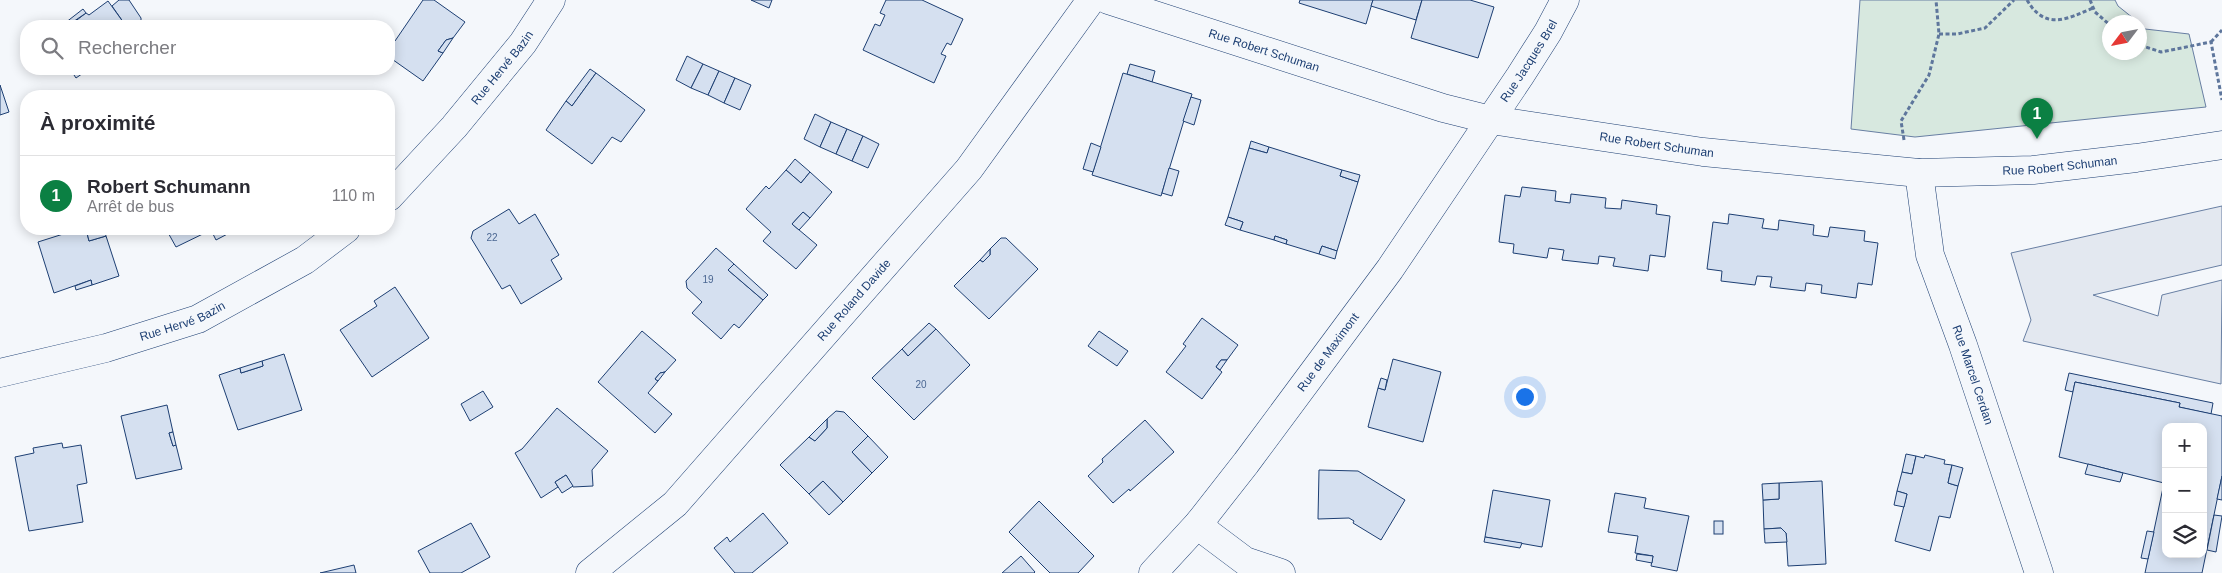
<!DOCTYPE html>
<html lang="fr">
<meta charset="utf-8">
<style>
body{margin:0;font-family:Helvetica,sans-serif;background:#f7f7f7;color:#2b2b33}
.controls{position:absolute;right:15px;bottom:15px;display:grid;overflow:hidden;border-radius:10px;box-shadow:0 2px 12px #0003}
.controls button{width:45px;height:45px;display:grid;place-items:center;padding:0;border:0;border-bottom:1px solid #e1e1e2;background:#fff;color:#2b2b33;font:25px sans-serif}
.compass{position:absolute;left:2102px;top:15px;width:45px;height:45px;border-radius:50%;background:#fff;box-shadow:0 2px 12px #0003;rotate:238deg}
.you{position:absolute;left:1524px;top:396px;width:18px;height:18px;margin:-12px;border:4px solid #fff;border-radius:50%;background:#1a73e8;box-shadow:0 0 0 8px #1a73e833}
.badge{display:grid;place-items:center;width:32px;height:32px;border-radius:50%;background:#0b8043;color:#fff;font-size:16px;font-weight:700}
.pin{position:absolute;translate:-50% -41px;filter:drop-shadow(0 1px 2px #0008)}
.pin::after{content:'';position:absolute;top:26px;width:18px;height:15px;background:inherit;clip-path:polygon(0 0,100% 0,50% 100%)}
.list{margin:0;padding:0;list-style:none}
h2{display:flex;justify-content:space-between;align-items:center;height:65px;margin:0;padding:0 20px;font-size:21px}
h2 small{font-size:16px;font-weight:400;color:#7c7c81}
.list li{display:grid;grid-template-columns:32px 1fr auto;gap:15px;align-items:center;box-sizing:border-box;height:80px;padding:0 20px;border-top:1px solid #e1e1e2}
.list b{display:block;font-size:19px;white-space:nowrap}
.list p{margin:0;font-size:16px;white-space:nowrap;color:#7c7c81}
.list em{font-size:16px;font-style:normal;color:#7c7c81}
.icon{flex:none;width:28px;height:28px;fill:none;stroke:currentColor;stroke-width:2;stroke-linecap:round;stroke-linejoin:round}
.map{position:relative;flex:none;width:2222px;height:573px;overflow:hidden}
.search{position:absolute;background:#fff;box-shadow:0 2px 12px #0003;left:20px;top:20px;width:375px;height:55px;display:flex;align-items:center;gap:12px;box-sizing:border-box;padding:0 18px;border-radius:20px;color:#7c7c81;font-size:19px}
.panel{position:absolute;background:#fff;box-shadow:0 2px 12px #0003;left:20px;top:90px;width:375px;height:145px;border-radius:20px}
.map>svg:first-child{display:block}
.green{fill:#d7e8df;stroke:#687fa3}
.parking{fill:#e3e8f0;stroke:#687fa3}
.building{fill:#d5e0f0;stroke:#1d3f73;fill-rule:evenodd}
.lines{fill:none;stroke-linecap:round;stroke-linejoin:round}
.street-casing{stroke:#1d3f73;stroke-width:29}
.path{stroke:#5e769c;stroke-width:3;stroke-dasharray:4 2.5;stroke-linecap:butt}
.street{stroke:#f4f7fb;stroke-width:28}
.labels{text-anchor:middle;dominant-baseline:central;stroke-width:4;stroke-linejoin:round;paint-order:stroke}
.number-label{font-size:10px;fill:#4b6792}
.street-label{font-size:12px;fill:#1d3f73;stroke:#f4f7fb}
</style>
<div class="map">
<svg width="2222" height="573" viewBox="0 0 2222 573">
<rect width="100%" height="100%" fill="#f4f7fb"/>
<polygon class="green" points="1860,0 2115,0 2118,6 2138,22 2110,22 2110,52 2140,52 2140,24 2145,29 2189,34 2206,107 1915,137 1851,129"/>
<polygon class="parking" points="2222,206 2222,265 2093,295 2158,316 2162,295 2222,280 2221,384 2023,341 2031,320 2011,253"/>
<g class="building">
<polygon points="119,0 129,0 141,18 141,26 126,26 112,6"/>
<polygon points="423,0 434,0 465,22 453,38 446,40 438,51 443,53 423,81 389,57 389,36 395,41"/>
<polygon points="751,0 772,0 769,8"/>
<polygon points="886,0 922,0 963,19 951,45 947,43 941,54 946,56 934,83 863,50 875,24 880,26 885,15 880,13"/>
<polygon points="1300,0 1373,0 1366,24 1299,3"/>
<polygon points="1373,0 1422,0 1416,20 1371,6"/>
<polygon points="1422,0 1470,0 1494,7 1478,58 1411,38"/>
<polygon points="108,1 126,26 69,26 86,13 89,15"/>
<polygon points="83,9 86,13 67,26 65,23"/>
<polygon points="453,38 443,53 438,51 446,40"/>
<polygon points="687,56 703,64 691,88 676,80"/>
<polygon points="703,64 719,71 708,95 691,88"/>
<polygon points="1130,64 1155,71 1152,82 1127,74"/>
<polygon points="70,69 89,69 76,78"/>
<polygon points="590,69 596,73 572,106 566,101"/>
<polygon points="719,71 735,78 724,103 708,95"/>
<polygon points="596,73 645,110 621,142 612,137 592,164 546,130 566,101 572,106"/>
<polygon points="1123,73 1192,94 1161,196 1092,175"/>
<polygon points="735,78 751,85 740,110 724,103"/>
<polygon points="0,85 9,112 0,115"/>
<polygon points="1191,97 1201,100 1194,125 1183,121"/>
<polygon points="815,114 831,122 820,147 804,139"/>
<polygon points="831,122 847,129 836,154 820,147"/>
<polygon points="847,129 863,136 852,161 836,154"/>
<polygon points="863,136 879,144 868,168 852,161"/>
<polygon points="1251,141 1269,147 1267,153 1249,148"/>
<polygon points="1091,143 1101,147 1093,172 1083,169"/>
<polygon points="1269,147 1342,170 1340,176 1358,182 1337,251 1322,246 1319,254 1286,244 1287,240 1275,236 1274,240 1240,230 1243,222 1228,217 1249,148 1267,153"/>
<polygon points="795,159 810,172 801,183 786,170"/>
<polygon points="1169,168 1179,171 1172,196 1162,193"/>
<polygon points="786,170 801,183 810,172 832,192 810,218 803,212 792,224 817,245 796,269 763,241 771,232 746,209 766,186 769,189"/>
<polygon points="1342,170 1360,175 1358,182 1340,176"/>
<polygon points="1522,187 1556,191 1555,201 1570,203 1571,194 1606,198 1605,208 1621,209 1622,200 1657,205 1656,214 1670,216 1665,257 1650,255 1648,271 1613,266 1615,258 1599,256 1598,264 1562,260 1564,250 1549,248 1547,258 1513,253 1514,244 1499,242 1505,195 1520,197"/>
<polygon points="509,209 519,224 535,214 559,255 551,260 562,279 521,304 510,285 502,289 471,238 473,231"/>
<polygon points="803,212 810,218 799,230 792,224"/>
<polygon points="1729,214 1764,219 1762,228 1778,230 1779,220 1814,225 1813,235 1828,237 1830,227 1865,231 1864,241 1878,243 1872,285 1858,283 1856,298 1821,293 1822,285 1806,283 1805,291 1770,287 1772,277 1757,276 1755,285 1721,281 1722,271 1707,269 1713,222 1728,224"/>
<polygon points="1228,217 1243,222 1240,230 1225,225"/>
<polygon points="79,229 86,229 89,241 106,236 119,276 92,285 91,280 54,293 38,242"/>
<polygon points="86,229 104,229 106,236 89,241"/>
<polygon points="166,229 237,229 216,240 211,230 176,247"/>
<polygon points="1275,236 1287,240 1286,244 1274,240"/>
<polygon points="1001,238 1006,238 1038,269 989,319 954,286 980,260 983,262 990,255 990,249"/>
<polygon points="1322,246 1337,251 1335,259 1319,254"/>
<polygon points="716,248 734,264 728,270 763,300 739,328 734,324 721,339 692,313 702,302 687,288 686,281"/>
<polygon points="990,249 990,255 983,262 980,260"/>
<polygon points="734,264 768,295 763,300 728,270"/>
<polygon points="91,280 92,285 76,290 75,286"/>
<polygon points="395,287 429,338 372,377 340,330 377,306 374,301"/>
<polygon points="1202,318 1238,345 1227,360 1221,360 1216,367 1222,372 1202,399 1166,372 1186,346 1183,344"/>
<polygon points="929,323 936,329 908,356 902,349"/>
<polygon points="936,329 970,365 914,420 872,378 902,349 908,356"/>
<polygon points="642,331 676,360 665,372 660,373 655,379 658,381 648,393 672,414 655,433 598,382"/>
<polygon points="1099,331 1128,351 1117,366 1088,346"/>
<polygon points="284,354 302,410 238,430 219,375 240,368 241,373 263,366 262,361"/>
<polygon points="1393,359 1441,372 1423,442 1368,427 1378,388 1385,390"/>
<polygon points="1221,360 1227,360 1220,370 1216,367"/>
<polygon points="262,361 263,366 241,373 240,368"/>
<polygon points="665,372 658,381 655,379 660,373"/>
<polygon points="2069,373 2213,403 2211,414 2179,407 2180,403 2075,382 2073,392 2065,390"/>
<polygon points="1381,378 1387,380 1385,390 1378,388"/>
<path d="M2075,382L2180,403L2179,407L2222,416V476L2202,573H2145L2164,483L2059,457ZM2166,427H2203V554H2166Z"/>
<polygon points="483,391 493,407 470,421 461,404"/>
<polygon points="167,405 173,432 169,433 173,446 176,445 182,469 136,479 121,416"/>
<polygon points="557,408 608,451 592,470 593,486 573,487 566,475 555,482 558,487 541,498 515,453 522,449"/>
<polygon points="836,411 844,412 868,436 852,452 872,473 843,502 823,481 809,494 780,465 809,437 815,441 827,428 827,419"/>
<polygon points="827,419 827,428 815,441 809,437"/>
<polygon points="1145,420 1174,452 1130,491 1129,489 1113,503 1088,476 1103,462 1102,459"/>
<polygon points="173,432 176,445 173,446 169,433"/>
<polygon points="868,436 888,457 872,473 852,452"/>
<polygon points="62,443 63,448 81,445 87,483 77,485 83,522 29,531 15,457 34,453 33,448"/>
<polygon points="1906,454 1916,456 1912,474 1902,472"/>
<polygon points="1925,455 1945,460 1944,464 1952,465 1948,483 1958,486 1950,518 1939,516 1930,551 1895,541 1907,494 1897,491 1902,472 1912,474 1916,456 1924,458"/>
<polygon points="2088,464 2123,473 2120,482 2085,474"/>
<polygon points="1952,465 1963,468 1958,486 1948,483"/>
<polygon points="1319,470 1358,471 1405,500 1381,540 1353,523 1354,521 1349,518 1318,519"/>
<polygon points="566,475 573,486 562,493 555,482"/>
<polygon points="2222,476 2222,500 2217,499"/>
<polygon points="823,481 843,502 829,515 809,494"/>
<polygon points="1822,481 1826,564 1788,566 1786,533 1781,528 1764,529 1763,500 1779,499 1779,483"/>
<polygon points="1779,483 1779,499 1763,500 1762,484"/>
<polygon points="1493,490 1550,500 1542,547 1485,537"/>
<polygon points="1897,491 1907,494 1904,507 1894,505"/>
<polygon points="1615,493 1646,498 1644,508 1689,516 1677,571 1651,566 1653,556 1635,553 1638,536 1608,532"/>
<polygon points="1039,501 1094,556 1078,573 1050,573 1009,532"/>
<polygon points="763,513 788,543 752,573 735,573 714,548 727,537 730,542"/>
<polygon points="2214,515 2222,516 2216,552 2207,550"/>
<rect x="1714" y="521" width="9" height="13"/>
<polygon points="471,523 490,557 461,573 430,573 418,551"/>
<polygon points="1781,528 1786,533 1787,542 1765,543 1764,529"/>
<polygon points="2147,531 2154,532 2148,559 2141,558"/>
<polygon points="1485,537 1522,543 1520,548 1484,542"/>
<polygon points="1637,554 1653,556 1652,563 1636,560"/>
<polygon points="1021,556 1035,572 1034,573 1002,573"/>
<polygon points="354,565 356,573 320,573"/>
</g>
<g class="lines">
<g class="street-casing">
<g id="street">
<path id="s1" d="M1108,0L1443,108L1491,120L1703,152L1919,173L2033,170L2136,158L2222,145"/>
<path id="s2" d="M1919,173L1930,255L1963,345L2039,573"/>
<path id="s3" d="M389,197L454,127L523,43L551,0"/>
<path id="s4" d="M0,373L106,348L198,319L305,260L346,229"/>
<polyline points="1199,523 1209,534 1245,561 1281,573"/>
<path id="s5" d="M590,573L675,504L969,169L1091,0"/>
<path id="s6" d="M1153,573L1199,523L1246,463L1390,269L1520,76L1548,32L1565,0"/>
</g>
</g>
<g class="path">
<path d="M2027,0C2045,31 2067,19 2093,8"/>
<polyline points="2090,0 2095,12 2110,25"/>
<polyline points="1939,34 1957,34 1985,28 2014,0"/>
<polyline points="2211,42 2222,30"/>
<polyline points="2140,45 2161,52 2211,42 2222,100"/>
<polyline points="1904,140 1901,121 1929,75 1939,34 1936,0"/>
</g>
<use href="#street" class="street"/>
</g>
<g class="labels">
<g class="number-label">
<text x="492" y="237">22</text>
<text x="708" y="279">19</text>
<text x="921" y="384">20</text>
</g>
<g class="street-label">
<text stroke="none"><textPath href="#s1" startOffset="164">Rue Robert Schuman</textPath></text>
<text stroke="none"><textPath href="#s6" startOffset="636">Rue Jacques Brel</textPath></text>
<text stroke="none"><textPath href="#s3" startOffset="172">Rue Hervé Bazin</textPath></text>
<text stroke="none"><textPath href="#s1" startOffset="569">Rue Robert Schuman</textPath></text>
<text stroke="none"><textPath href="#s1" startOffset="974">Rue Robert Schuman</textPath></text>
<text stroke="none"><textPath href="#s5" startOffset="381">Rue Roland Davide</textPath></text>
<text stroke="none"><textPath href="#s4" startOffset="190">Rue Hervé Bazin</textPath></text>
<text stroke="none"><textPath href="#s6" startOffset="282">Rue de Maximont</textPath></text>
<text stroke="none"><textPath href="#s2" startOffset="210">Rue Marcel Cerdan</textPath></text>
</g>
</g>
</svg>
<div class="controls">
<button>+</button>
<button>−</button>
<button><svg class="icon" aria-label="layers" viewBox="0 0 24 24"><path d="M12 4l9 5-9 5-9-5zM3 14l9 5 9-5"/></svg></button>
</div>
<svg class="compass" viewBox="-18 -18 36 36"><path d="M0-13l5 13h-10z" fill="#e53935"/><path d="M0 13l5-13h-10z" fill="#7c7c81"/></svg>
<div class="you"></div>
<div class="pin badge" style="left:2037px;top:139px">1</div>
<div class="search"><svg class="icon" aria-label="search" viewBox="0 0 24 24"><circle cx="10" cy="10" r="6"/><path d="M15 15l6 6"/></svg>Rechercher</div>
<section class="panel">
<h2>À proximité<small></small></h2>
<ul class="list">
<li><span class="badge">1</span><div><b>Robert Schumann</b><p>Arrêt de bus</p></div><em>110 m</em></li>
</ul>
</section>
</div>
